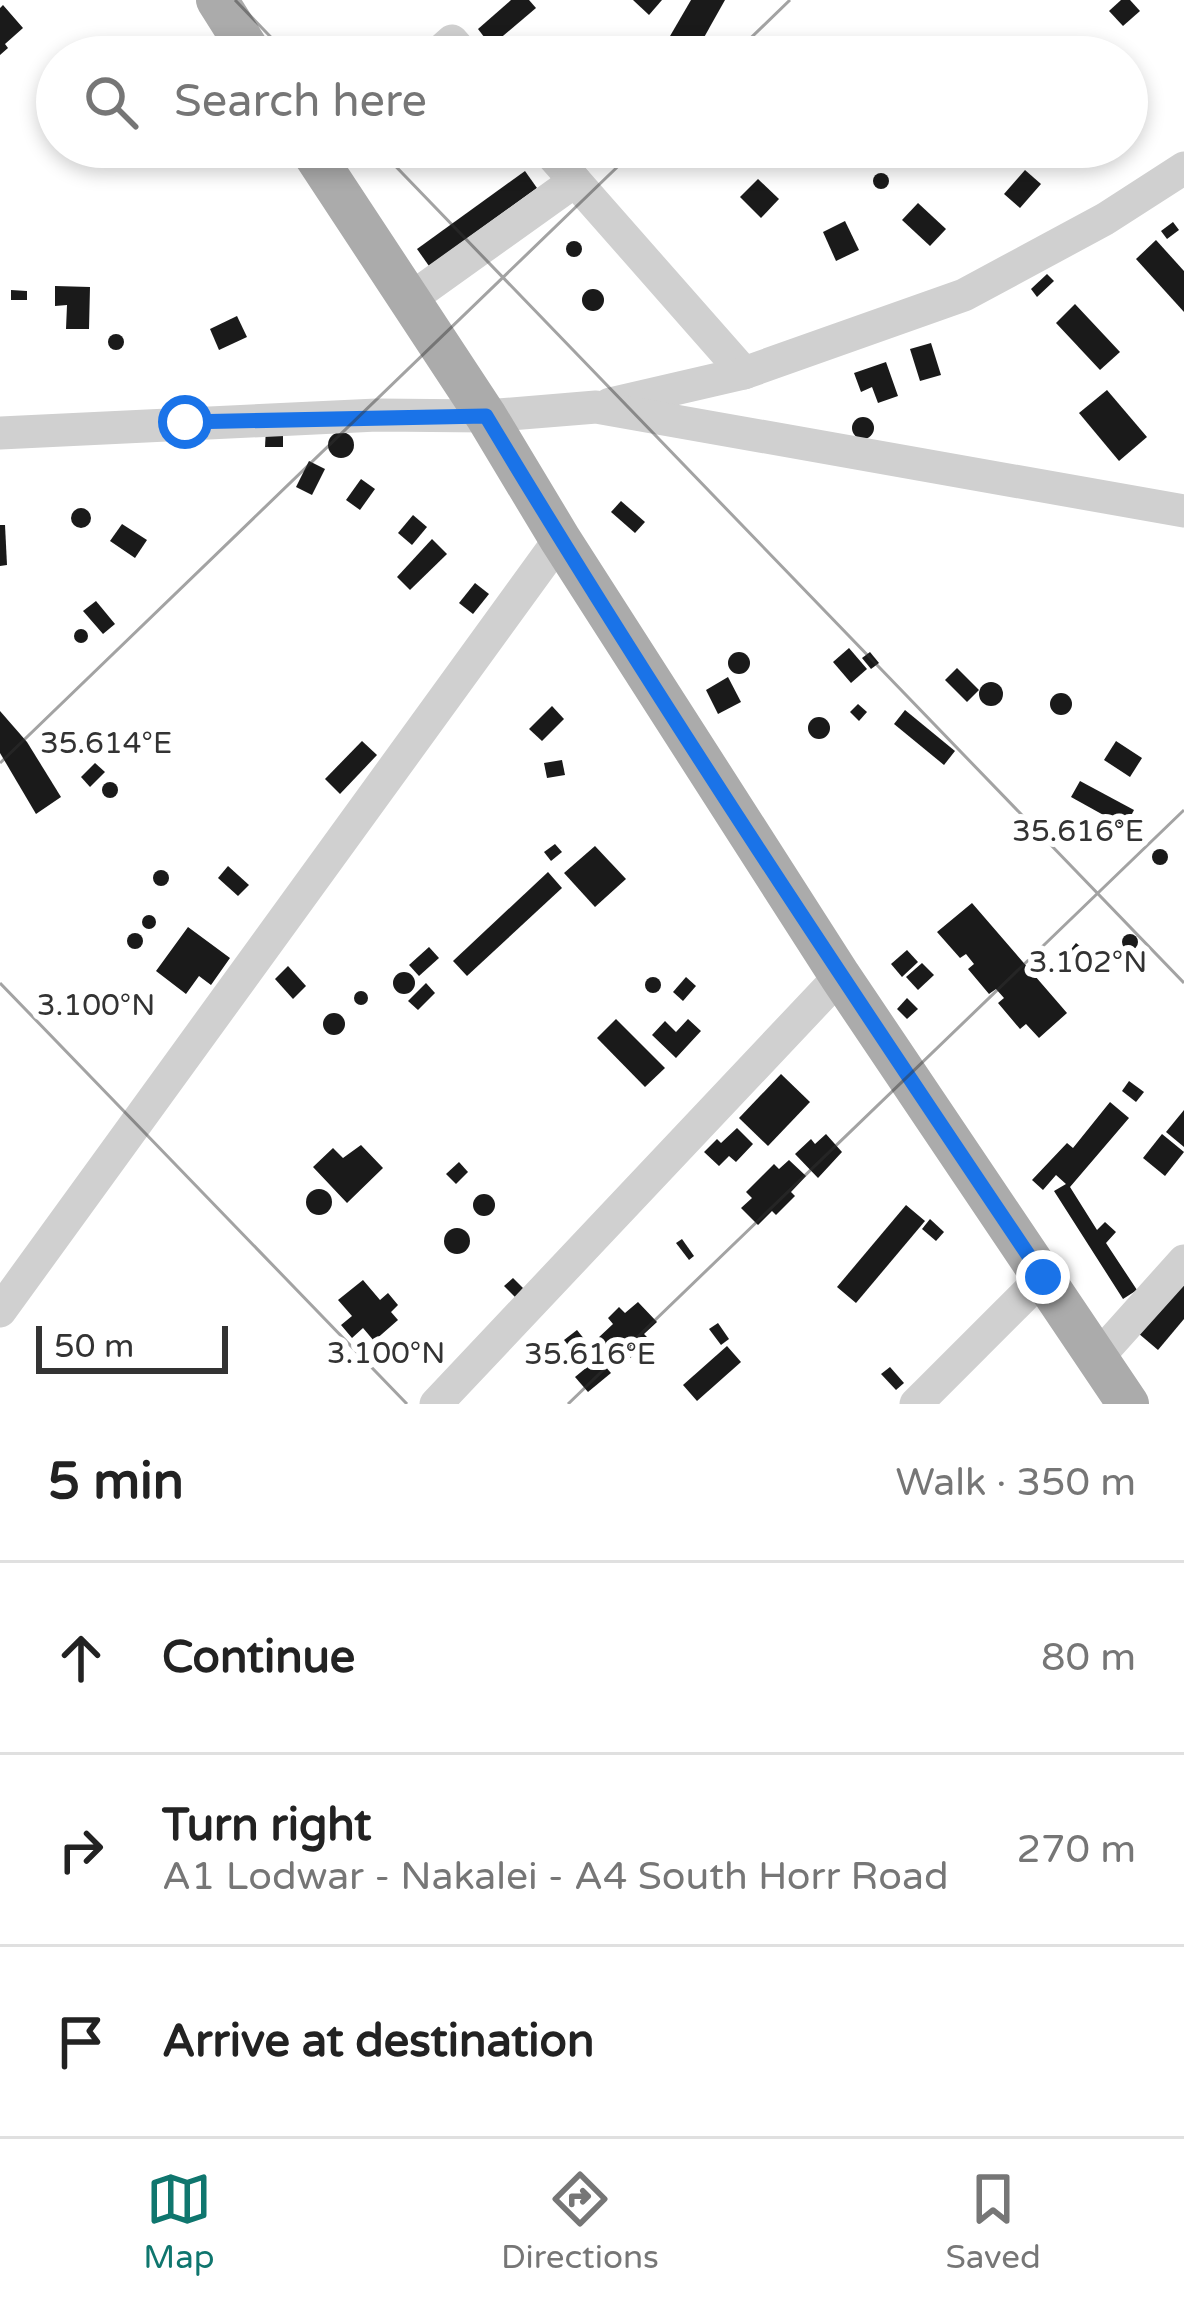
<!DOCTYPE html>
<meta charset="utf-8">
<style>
body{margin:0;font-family:"Varela Round",sans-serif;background:#f6f6f6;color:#222}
.scale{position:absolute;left:36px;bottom:30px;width:192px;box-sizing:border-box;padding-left:12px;border:6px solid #333;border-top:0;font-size:33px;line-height:42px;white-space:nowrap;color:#333;-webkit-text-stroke:9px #fff;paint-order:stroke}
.stop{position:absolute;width:36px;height:36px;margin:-27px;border:9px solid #1a73e8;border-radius:50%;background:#fff}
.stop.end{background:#1a73e8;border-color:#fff;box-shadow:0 3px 12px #0008}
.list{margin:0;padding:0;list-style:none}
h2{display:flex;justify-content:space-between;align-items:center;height:156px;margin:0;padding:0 48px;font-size:51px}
h2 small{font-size:39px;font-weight:400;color:#767676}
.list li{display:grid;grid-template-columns:78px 1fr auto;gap:36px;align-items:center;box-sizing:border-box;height:192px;padding:0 48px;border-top:3px solid #e0e0e0}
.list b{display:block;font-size:45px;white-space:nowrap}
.list p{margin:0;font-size:39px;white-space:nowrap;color:#767676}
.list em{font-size:39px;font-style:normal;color:#767676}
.icon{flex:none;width:66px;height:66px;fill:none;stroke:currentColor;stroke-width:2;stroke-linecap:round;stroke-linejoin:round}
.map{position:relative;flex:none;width:1184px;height:1404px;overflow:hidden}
.search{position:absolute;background:#fff;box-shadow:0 6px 18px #0003;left:36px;right:36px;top:36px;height:132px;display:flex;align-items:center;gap:30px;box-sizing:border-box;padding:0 42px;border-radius:66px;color:#767676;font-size:45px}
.sheet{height:732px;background:#fff}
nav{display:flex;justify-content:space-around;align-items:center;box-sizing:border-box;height:168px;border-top:3px solid #e0e0e0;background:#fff;font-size:33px;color:#767676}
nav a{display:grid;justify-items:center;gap:6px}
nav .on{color:#0f766e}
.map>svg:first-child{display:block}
.building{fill:#1a1a1a}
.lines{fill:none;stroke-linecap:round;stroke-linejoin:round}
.minor{stroke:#d0d0d0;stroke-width:33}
.major{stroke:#ababab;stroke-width:42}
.route{stroke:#1a73e8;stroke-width:15}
.ticks{fill:none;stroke:#333;stroke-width:3;stroke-opacity:0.45}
.ticks-label{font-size:30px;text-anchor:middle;fill:#333;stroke:#fff;stroke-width:12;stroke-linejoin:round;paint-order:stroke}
</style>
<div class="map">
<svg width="1184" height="1404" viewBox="0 0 1184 1404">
<rect width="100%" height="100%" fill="#fff"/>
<g class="building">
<polygon points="511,0 529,0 536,8 491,46 478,29"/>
<polygon points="633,0 662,0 649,15"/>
<polygon points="691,0 725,0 693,57 662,57 659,55"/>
<polygon points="1121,0 1130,0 1140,11 1123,26 1109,11"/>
<polygon points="3,5 23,28 5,44 8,48 0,55 0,8"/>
<polygon points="739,38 758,52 755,57 724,57"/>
<polygon points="944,147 969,147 970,150 963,160 954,160"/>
<polygon points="1025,170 1041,184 1020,208 1004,194"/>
<polygon points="525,171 537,188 429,266 417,249"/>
<circle cx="881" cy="181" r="8"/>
<polygon points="758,179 779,199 761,218 740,197"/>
<polygon points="918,203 946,229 930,246 902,220"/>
<polygon points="845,221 859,250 836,261 823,232"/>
<polygon points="1173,222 1179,230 1167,239 1161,231"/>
<polygon points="1156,240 1184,271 1184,312 1136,259"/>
<circle cx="574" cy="249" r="8"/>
<polygon points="1047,274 1054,281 1037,297 1031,289"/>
<polygon points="55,286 90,287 89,329 66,329 67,305 55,306"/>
<circle cx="593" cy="300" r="11"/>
<polygon points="11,290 27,291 27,300 11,300"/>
<polygon points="1075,304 1120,352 1100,370 1056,323"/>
<polygon points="237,316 247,337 219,350 210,329"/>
<circle cx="116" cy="342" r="8"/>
<polygon points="931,343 941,375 920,381 910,349"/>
<polygon points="886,362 898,396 878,403 872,387 861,392 854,373"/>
<polygon points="1107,390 1147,437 1119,461 1079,413"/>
<circle cx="863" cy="428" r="11"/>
<polygon points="266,428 283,428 283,447 265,447"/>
<circle cx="341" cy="445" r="13"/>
<polygon points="309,461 325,469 312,495 296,487"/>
<polygon points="361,479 375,489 360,510 346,500"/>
<polygon points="621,501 645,522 635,533 611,512"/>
<circle cx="81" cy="518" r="10"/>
<polygon points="413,515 427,527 412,545 398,533"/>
<polygon points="122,524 147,540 135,558 110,541"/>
<polygon points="0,525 5,525 7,565 0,566"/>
<polygon points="432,539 447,554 410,590 397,577"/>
<polygon points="475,583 489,594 473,614 459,603"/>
<polygon points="96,601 115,624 103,634 83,611"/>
<circle cx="81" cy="636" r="7"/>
<polygon points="849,648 867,669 851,683 833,662"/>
<polygon points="870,652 879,663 871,669 862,658"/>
<circle cx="739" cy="663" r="11"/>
<polygon points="957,668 979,690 967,702 945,680"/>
<polygon points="728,677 741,702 718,714 706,690"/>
<circle cx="991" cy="694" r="12"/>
<circle cx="1061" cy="704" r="11"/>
<polygon points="858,704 867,712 859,721 850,712"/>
<polygon points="552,706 564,719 542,741 529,729"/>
<polygon points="905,710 955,751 944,765 894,724"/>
<polygon points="0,711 27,742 61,797 36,814 0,753"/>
<circle cx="819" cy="728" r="11"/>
<polygon points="362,741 377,755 340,794 325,779"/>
<polygon points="1116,741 1142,758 1130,777 1104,760"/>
<polygon points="562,760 565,775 547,778 544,763"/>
<polygon points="95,763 105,772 90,787 81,777"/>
<polygon points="1080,781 1134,810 1125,827 1071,797"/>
<circle cx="110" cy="790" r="8"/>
<polygon points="555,844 562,852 551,861 544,852"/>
<polygon points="595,846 626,879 595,907 564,873"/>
<circle cx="1160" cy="857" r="8"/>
<polygon points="228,866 249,885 238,896 218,878"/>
<circle cx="161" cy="878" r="8"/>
<polygon points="548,872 562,888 467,976 453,961"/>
<polygon points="972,903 1067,1013 1039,1038 1026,1024 1020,1029 998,1003 1004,998 996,989 989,994 968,969 974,964 966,954 960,958 937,932"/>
<circle cx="149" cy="922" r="7"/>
<polygon points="188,927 230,958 211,985 199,976 186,994 156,971"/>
<circle cx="135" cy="941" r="8"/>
<circle cx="1130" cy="942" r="8"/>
<polygon points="1076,943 1092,956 1077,975 1061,962"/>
<polygon points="429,947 439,958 419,976 409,965"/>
<polygon points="907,950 918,962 902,977 891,964"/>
<polygon points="922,963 934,975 918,990 906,977"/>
<polygon points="288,966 306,986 293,999 275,979"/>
<circle cx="404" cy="983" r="11"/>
<polygon points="686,977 696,986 683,1001 673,992"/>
<circle cx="653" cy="985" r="8"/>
<polygon points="426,983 435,993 418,1010 408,1001"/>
<circle cx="361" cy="998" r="7"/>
<polygon points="907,998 918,1009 907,1019 897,1009"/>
<circle cx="334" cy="1024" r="11"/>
<polygon points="616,1019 665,1068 645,1087 597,1038"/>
<polygon points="688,1019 701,1031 676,1058 652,1035 665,1021 676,1032"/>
<polygon points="781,1074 810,1102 768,1146 739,1118"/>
<polygon points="1129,1081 1144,1092 1136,1102 1122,1091"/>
<polygon points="1110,1102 1129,1118 1070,1187 1097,1230 1105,1222 1116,1232 1106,1243 1137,1290 1123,1299 1054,1191 1066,1184 1056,1175 1043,1190 1032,1180 1067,1143 1073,1148"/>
<polygon points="1184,1110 1184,1147 1166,1132"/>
<polygon points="737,1128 753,1144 736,1162 729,1156 719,1166 704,1152 717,1139 721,1143"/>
<polygon points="826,1134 842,1152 818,1178 795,1154 811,1139 815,1144"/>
<polygon points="1162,1134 1184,1152 1165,1176 1143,1158"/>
<polygon points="361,1145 383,1168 347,1203 313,1167 333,1148 343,1158"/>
<polygon points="789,1160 806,1176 791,1192 795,1196 776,1215 772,1211 758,1225 741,1208 752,1198 746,1192 774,1164 779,1169"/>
<polygon points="459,1162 468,1172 456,1184 446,1174"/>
<circle cx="319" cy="1202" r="13"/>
<circle cx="484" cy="1205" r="11"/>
<polygon points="906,1205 925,1221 856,1303 837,1287"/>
<polygon points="930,1219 944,1232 936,1241 922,1229"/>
<circle cx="457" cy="1241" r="13"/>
<polygon points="682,1239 694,1256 689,1260 676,1243"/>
<polygon points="1184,1277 1184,1319 1158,1350 1138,1333"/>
<polygon points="513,1278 525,1290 516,1298 504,1286"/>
<polygon points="363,1280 380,1300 388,1293 398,1305 391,1312 398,1320 374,1341 363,1328 352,1338 341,1325 352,1316 338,1300"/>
<polygon points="638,1302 657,1322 644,1334 649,1339 639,1348 634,1343 630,1347 636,1353 621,1366 597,1339 613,1324 608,1318 619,1307 625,1313"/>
<polygon points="718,1323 729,1339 721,1345 709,1329"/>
<polygon points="577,1330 593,1350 580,1360 564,1340"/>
<polygon points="727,1346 741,1362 697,1401 683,1385"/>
<polygon points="598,1358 611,1373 588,1392 575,1377"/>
<polygon points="890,1367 904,1383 896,1390 881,1374"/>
</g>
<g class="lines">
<g class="minor">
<polyline points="434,57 452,41 466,57"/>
<polyline points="545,147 744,373"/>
<polyline points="410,299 575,181"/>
<polyline points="610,404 744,373 964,295 1105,219 1184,168"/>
<polyline points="0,433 377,415 486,416 596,407 1184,511"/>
<polyline points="0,1311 560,539"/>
<polyline points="1097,1358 1184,1261"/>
<polyline points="436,1404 840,976"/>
<polyline points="916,1404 1043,1277"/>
</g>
<g class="major">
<polyline points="217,0 253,57"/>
<polyline points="309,147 486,416 560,539 840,976 1128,1404"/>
</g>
</g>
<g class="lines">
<path class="route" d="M185,422L486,416C662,709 852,993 1043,1277"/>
</g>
<path class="ticks" d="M235,0L290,57M731,57L790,0M377,147L1184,983M0,763L638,147M0,983L407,1404M568,1404L1184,810"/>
<g class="ticks-label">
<text x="106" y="753">35.614°E</text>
<text x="1078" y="841">35.616°E</text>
<text x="1088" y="972">3.102°N</text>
<text x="96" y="1015">3.100°N</text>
<text x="386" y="1363">3.100°N</text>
<text x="590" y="1364">35.616°E</text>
</g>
</svg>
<div class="scale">50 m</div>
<div class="stop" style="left:185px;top:422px"></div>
<div class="stop end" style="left:1043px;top:1277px"></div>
<div class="search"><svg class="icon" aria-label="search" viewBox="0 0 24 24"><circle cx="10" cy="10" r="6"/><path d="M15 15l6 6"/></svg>Search here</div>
</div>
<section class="sheet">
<h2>5 min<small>Walk · 350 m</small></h2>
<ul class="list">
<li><svg class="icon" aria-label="ahead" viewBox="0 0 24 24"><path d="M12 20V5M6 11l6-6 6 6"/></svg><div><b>Continue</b></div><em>80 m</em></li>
<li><svg class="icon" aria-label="right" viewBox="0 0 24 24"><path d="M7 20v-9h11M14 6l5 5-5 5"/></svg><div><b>Turn right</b><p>A1 Lodwar - Nakalei - A4 South Horr Road</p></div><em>270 m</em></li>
<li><svg class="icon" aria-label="arrive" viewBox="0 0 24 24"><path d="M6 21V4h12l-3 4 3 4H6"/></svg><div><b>Arrive at destination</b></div></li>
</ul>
</section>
<nav>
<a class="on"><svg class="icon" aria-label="map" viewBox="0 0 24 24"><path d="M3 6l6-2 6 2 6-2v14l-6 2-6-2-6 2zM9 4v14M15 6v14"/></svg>Map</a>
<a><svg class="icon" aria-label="directions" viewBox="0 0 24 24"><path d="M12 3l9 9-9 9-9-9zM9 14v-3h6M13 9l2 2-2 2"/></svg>Directions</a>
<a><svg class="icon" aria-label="saved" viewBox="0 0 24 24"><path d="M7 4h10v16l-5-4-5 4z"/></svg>Saved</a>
</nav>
